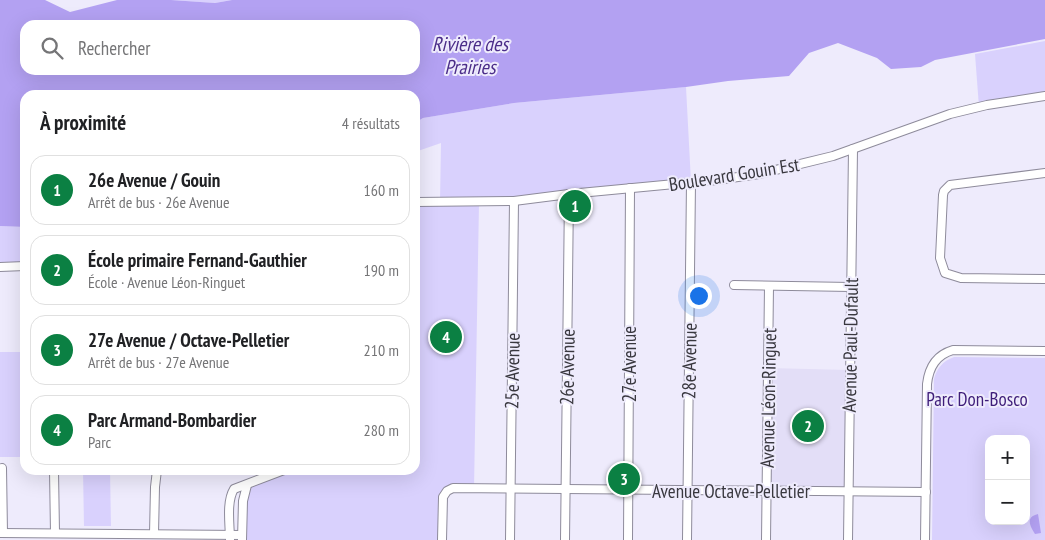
<!DOCTYPE html>
<html lang="fr">
<meta charset="utf-8">
<style>
body{margin:0;font-family:"PT Sans Narrow",sans-serif;background:#f2f2f2;color:#202124}
.controls{position:absolute;right:15px;bottom:15px;display:grid;overflow:hidden;border-radius:10px;box-shadow:0 5px 20px #0002}
.controls button{width:45px;height:45px;display:grid;place-items:center;padding:0;border:0;border-bottom:1px solid #e0e0e0;background:#fff;color:#202124;font:25px sans-serif}
.you{position:absolute;left:698px;top:295px;width:18px;height:18px;margin:-12px;border:4px solid #fff;border-radius:50%;background:#1a73e8;box-shadow:0 0 0 8px #1a73e833}
.badge{display:grid;place-items:center;width:32px;height:32px;border-radius:50%;background:#0b8043;color:#fff;font-size:16px;font-weight:700}
.pin{position:absolute;translate:-50% -50%;border:2px solid #fff;box-shadow:0 1px 5px #0006}
.list{margin:0;padding:0;list-style:none}
h2{display:flex;justify-content:space-between;align-items:center;height:65px;margin:0;padding:0 20px;font-size:21px}
h2 small{font-size:16px;font-weight:400;color:#757577}
.list li{display:grid;grid-template-columns:32px 1fr auto;gap:15px;align-items:center;box-sizing:border-box;height:70px;margin:0 10px 10px;padding:0 10px;border:1px solid #e0e0e0;border-radius:15px}
.list b{display:block;font-size:19px;white-space:nowrap}
.list p{margin:0;font-size:16px;white-space:nowrap;color:#757577}
.list em{font-size:16px;font-style:normal;color:#757577}
.icon{flex:none;width:28px;height:28px;fill:none;stroke:currentColor;stroke-width:2;stroke-linecap:round;stroke-linejoin:round}
.map{position:relative;flex:none;width:1045px;height:540px;overflow:hidden}
.search{position:absolute;background:#fff;box-shadow:0 5px 20px #0002;left:20px;top:20px;width:400px;height:55px;display:flex;align-items:center;gap:12px;box-sizing:border-box;padding:0 18px;border-radius:15px;color:#757577;font-size:19px}
.panel{position:absolute;background:#fff;box-shadow:0 5px 20px #0002;left:20px;top:90px;width:400px;height:385px;border-radius:15px}
.map>svg:first-child{display:block}
.built{fill:#e3def7}
.green{fill:#d9d1fd;fill-rule:evenodd}
.water{fill:#b3a1f2;fill-rule:evenodd}
.lines{fill:none;stroke-linecap:round;stroke-linejoin:round}
.minor-casing{stroke:#8e8b9b;stroke-width:10}
.minor{stroke:#fff;stroke-width:8}
.labels{text-anchor:middle;dominant-baseline:central;stroke-width:4;stroke-linejoin:round;paint-order:stroke}
.street-label{font-size:19px;fill:#39383f;stroke:#eeebfc}
.park-label{font-size:19px;fill:#3e1d79;stroke:#eeebfc}
.water-label{font-size:20px;font-style:italic;fill:#4b2d89;stroke:#eeebfc}
</style>
<div class="map">
<svg width="1045" height="540" viewBox="0 0 1045 540">
<rect width="100%" height="100%" fill="#eeebfc"/>
<polygon class="built" points="768,368 849,370 848,491 767,492"/>
<g class="green">
<polygon points="171,0 232,0 215,3"/>
<polygon points="1045,41 1045,96 979,107 975,54"/>
<polygon points="686,87 691,182 479,203 474,489 447,491 442,540 242,540 246,489 284,470 415,470 415,202 440,202 441,143 415,152 415,123 423,118 514,103"/>
<polygon points="0,226 25,227 25,264 0,267"/>
<rect x="0" y="352" width="25" height="105"/>
<path d="M954,357L1045,358V540H932L934,379C937,368 943,361 954,357ZM989,439H1026V521H989Z"/>
<polygon points="83,470 110,470 111,526 84,526"/>
</g>
<g class="water">
<path d="M0,0H45L70,12L117,0H171L215,3L232,0H1045V39L935,60L921,67L891,69L877,58L838,43L809,53L789,76L728,81L686,87L514,103L423,118L415,123V95H25V227L0,226ZM25,25H415V70H25Z"/>
<path d="M1038,514L1041,533L1035,534C1030,526 1025,517 1038,514Z"/>
</g>
<g class="lines">
<g class="minor-casing">
<g id="minor">
<polyline points="1045,173 950,185 944,191 943,195 940,258 945,273 961,278 1045,279"/>
<polyline points="415,202 514,201 569,194 717,180 759,174 833,156 950,114 987,105 1045,96"/>
<polyline points="0,267 25,266"/>
<polyline points="734,285 851,287"/>
<polyline points="2,468 3,533"/>
<polyline points="54,470 55,533"/>
<polyline points="0,533 242,535"/>
<polyline points="154,534 155,487 157,470"/>
<path d="M230,540C230,525 226,502 234,489L284,470"/>
<polyline points="242,540 243,501 247,485"/>
<polyline points="442,540 443,497 447,491 453,488 926,492"/>
<polyline points="510,540 514,201"/>
<polyline points="565,540 569,194"/>
<polyline points="628,540 630,188"/>
<polyline points="687,540 691,182"/>
<polyline points="766,540 769,286"/>
<polyline points="848,540 853,149"/>
<path d="M925,540L927,384C929,367 936,355 953,350L1045,351"/>
</g>
</g>
<use href="#minor" class="minor"/>
</g>
<g class="labels">
<g class="street-label">
<text transform="translate(734 174) rotate(-9)">Boulevard Gouin Est</text>
<text transform="translate(850 345) rotate(-89)">Avenue Paul-Dufault</text>
<text transform="translate(689 361) rotate(-89)">28e Avenue</text>
<text transform="translate(629 364) rotate(-90)">27e Avenue</text>
<text transform="translate(567 367) rotate(-89)">26e Avenue</text>
<text transform="translate(512 371) rotate(-89)">25e Avenue</text>
<text transform="translate(768 398) rotate(-89)">Avenue Léon-Ringuet</text>
<text x="731" y="491">Avenue Octave-Pelletier</text>
</g>
<g class="park-label">
<text x="977" y="399">Parc Don-Bosco</text>
</g>
<g class="water-label">
<text x="470" y="44">Rivière des<tspan x="470" dy="23">Prairies</tspan></text>
</g>
</g>
</svg>
<div class="controls">
<button>+</button>
<button>−</button>
</div>
<div class="you"></div>
<div class="pin badge" style="left:575px;top:206px">1</div>
<div class="pin badge" style="left:808px;top:426px">2</div>
<div class="pin badge" style="left:624px;top:479px">3</div>
<div class="pin badge" style="left:446px;top:337px">4</div>
<div class="search"><svg class="icon" aria-label="search" viewBox="0 0 24 24"><circle cx="10" cy="10" r="6"/><path d="M15 15l6 6"/></svg>Rechercher</div>
<section class="panel">
<h2>À proximité<small>4 résultats</small></h2>
<ul class="list">
<li><span class="badge">1</span><div><b>26e Avenue / Gouin</b><p>Arrêt de bus · 26e Avenue</p></div><em>160 m</em></li>
<li><span class="badge">2</span><div><b>École primaire Fernand-Gauthier</b><p>École · Avenue Léon-Ringuet</p></div><em>190 m</em></li>
<li><span class="badge">3</span><div><b>27e Avenue / Octave-Pelletier</b><p>Arrêt de bus · 27e Avenue</p></div><em>210 m</em></li>
<li><span class="badge">4</span><div><b>Parc Armand-Bombardier</b><p>Parc</p></div><em>280 m</em></li>
</ul>
</section>
</div>
